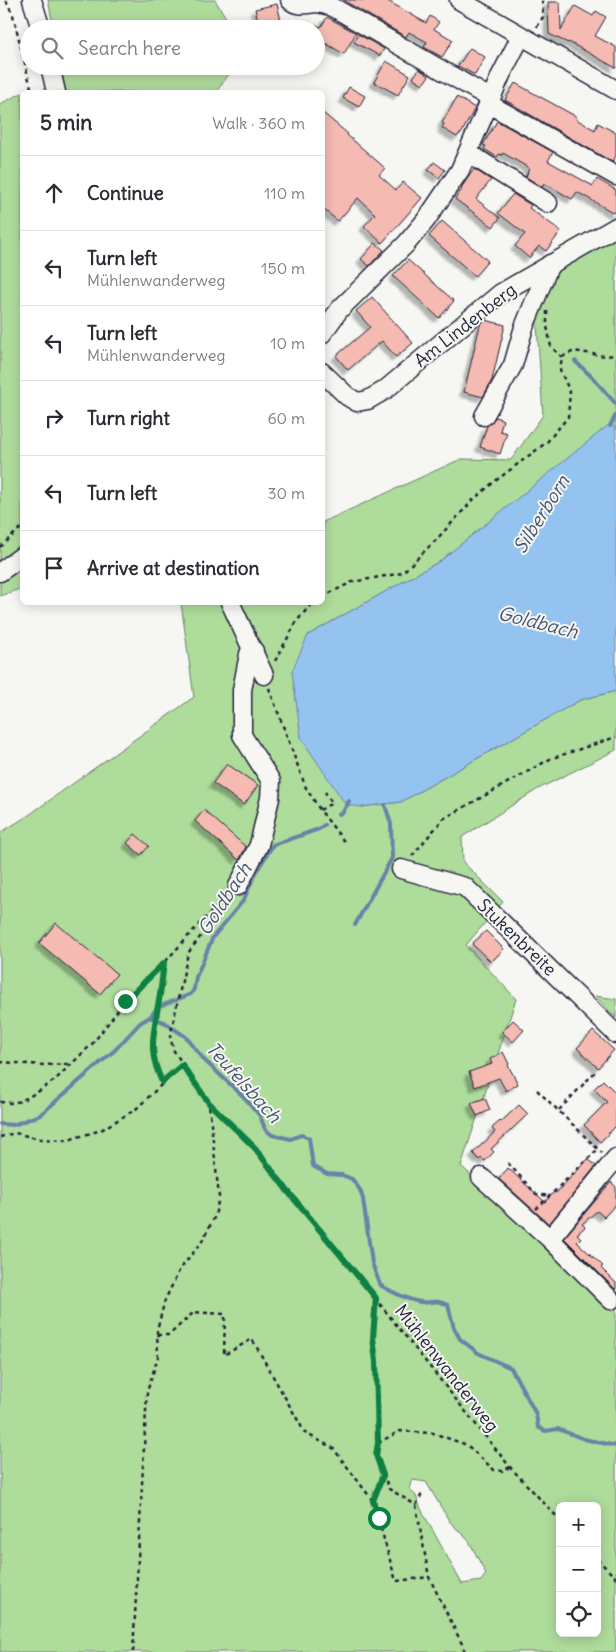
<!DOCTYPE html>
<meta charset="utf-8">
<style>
body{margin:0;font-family:Delius,sans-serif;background:#f2f2f3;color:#2b2b33}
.controls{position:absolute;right:15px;bottom:15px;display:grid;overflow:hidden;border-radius:8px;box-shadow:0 2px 12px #0003}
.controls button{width:45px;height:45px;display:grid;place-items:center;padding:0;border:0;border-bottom:1px solid #e1e1e2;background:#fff;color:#2b2b33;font:25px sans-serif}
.stop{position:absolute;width:15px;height:15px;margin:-11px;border:4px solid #0b8043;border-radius:50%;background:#fff}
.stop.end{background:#0b8043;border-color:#fff;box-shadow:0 1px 5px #0008}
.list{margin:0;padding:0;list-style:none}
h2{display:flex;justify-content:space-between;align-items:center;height:65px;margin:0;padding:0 20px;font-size:21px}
h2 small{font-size:16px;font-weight:400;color:#7c7c81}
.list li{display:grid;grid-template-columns:32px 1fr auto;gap:15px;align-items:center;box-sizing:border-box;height:75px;padding:0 20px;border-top:1px solid #e1e1e2}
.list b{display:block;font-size:19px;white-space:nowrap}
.list p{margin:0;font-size:16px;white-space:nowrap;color:#7c7c81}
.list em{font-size:16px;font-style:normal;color:#7c7c81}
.icon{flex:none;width:28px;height:28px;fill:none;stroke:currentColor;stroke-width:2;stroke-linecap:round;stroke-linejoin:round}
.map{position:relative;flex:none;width:616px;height:1652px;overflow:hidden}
.search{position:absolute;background:#fff;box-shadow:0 2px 12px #0003;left:20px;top:20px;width:305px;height:55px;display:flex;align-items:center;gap:12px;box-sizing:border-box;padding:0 18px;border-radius:28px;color:#7c7c81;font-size:19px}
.panel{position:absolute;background:#fff;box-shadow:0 2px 12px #0003;left:20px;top:90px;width:305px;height:515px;border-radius:8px}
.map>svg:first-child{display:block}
.green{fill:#aedc9b;stroke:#687f6b;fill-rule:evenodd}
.water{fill:#95c3f0;stroke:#6783a8}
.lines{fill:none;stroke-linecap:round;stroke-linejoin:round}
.stream{stroke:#6783a8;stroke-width:4}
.building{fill:#f5bab1;stroke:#22223b;filter:url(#shadow)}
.minor-casing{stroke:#22223b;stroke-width:21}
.path{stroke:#22223b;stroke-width:2.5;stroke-dasharray:4 4;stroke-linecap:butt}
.minor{stroke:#f6f6f2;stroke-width:18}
.route{stroke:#0b8043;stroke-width:6}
.labels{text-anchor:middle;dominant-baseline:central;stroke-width:4;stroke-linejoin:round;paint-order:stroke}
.street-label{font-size:18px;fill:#22223b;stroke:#f6f6f2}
.water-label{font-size:19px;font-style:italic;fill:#445271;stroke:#f6f6f2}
</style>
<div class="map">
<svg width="616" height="1652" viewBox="0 0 616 1652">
<defs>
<filter id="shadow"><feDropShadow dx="-4.5" dy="4.5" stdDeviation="1" flood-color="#0004"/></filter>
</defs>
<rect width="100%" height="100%" fill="#f6f6f2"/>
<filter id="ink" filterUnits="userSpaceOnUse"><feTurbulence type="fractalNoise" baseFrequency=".02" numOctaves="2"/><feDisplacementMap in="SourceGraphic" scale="10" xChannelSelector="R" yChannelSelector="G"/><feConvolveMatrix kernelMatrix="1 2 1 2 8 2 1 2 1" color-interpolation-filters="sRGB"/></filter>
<g filter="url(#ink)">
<g class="green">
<polygon points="48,0 215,0 233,29 54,29"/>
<polygon points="60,66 235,66 216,92 66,92"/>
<polygon points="22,93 22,588 0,596 0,104"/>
<path d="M616,238V430L611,424L440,561L308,635L361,807L401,802L580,700L616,691V750L538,789L462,837L463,862L503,902L466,945L516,999L461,1166L616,1309V1652H0V833L29,815L194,697L181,603L322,602L323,522L461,459L511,460L543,415L536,309L538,282ZM413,1480L426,1482L450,1522L469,1541L486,1574L481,1581L462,1584L421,1509L416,1496L409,1488ZM560,1506H597V1633H560Z"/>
<polygon points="595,996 616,999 616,1018"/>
</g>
<polygon class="water" points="611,423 616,430 616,691 580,700 401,802 361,807 346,805 301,738 292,671 308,635 440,561"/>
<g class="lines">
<g class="stream">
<polyline points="575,361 592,377 616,404"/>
<polyline points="610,426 616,415"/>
<polyline points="339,814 343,812 349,801"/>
<polyline points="355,925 392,858 391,824 385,805"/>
<path d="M150,1017L164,1022L186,1037L204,1060L244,1097L260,1116L265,1129L272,1135L291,1139L301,1135L309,1138L313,1166L327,1174L342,1175L352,1179L360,1190L363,1199L372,1263L380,1285C392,1292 407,1300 421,1302C434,1304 433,1298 448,1305L454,1328L460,1339L478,1353L511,1368L536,1414L538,1427L545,1431L558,1429L584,1439L616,1446"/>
<polyline points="0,1124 13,1125 40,1115 115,1050 140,1023 150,1017 158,1007 191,994 194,989 196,977 213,937 243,901 256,872 273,845 319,829 324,825"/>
</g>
</g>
<g class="building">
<polygon points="343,0 386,0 426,23 430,16 439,22 434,29 453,40 442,57 424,47 427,42 409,32 406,37"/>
<polygon points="548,2 560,2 561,30 575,6 593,16 596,11 606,17 595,36 616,47 616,68 569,42 568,43 549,34"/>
<polygon points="277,4 283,29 264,29 263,23 259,24 255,9"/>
<polygon points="327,17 356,33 344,54 316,38 316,25 321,27"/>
<polygon points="358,34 384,49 380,56 354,42"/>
<polygon points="470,48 485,57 475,75 458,66"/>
<polygon points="386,61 410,75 398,95 374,82"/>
<polygon points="419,69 429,76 423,84 413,78"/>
<polygon points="515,83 577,117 576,119 595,130 598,123 616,133 616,156 612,162 505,100"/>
<polygon points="349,87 365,96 359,107 343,98"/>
<polygon points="457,97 475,108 461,134 459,134 457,137 442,128 444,124 442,123"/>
<polygon points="322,112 348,134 347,135 385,168 379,175 396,190 403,182 422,198 382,243 364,226 375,214 358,198 338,221 322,208"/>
<polygon points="497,121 553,152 548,161 593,186 597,179 616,190 616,214 577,192 572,199 544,183 542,187 526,177 529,168 503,153 502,155 499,154 497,157 484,149 486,146 483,145"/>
<polygon points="434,162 445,170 439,178 428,170"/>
<polygon points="474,169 491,180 476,199 500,218 493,227 455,199 462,189 461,188"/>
<polygon points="513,194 531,205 529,208 561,231 546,251 539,246 529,258 515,246 525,234 498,213"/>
<polygon points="442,221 488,261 475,276 429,236"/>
<polygon points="375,243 384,250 369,266 361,259"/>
<polygon points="408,260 454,301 439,318 393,276"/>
<polygon points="372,297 413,343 396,357 382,341 348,370 336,356 370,327 356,311"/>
<polygon points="485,320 505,325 492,380 483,397 464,392 480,325"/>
<polygon points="496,417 503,420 500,431 507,433 500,454 480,447 487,426"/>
<polygon points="227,764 258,785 244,805 213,783"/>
<polygon points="204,810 246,847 239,860 195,821"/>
<polygon points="135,834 149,846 141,855 127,843"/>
<polygon points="56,923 117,974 100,994 39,943"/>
<polygon points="486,931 504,949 491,962 472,944"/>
<polygon points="513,1020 524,1030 513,1042 502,1032"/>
<polygon points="593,1031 614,1050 598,1068 577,1048"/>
<polygon points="503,1052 509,1064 508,1065 518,1084 506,1091 499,1078 475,1087 469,1072 492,1064 490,1059"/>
<polygon points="603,1080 616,1093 616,1126 600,1142 584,1125 607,1102 594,1089"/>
<polygon points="485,1098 490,1110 477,1116 471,1103"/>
<polygon points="519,1105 528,1114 491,1149 494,1152 485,1161 481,1158 479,1160 473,1153 495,1132 492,1128 500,1121 501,1122"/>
<polygon points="588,1159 596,1166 549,1224 499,1179 508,1168 545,1202 554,1192 556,1193"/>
<polygon points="611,1182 616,1187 616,1204 604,1217 597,1211 582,1224 585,1227 577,1234 581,1238 577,1242 603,1266 601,1268 616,1283 616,1290 564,1238"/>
</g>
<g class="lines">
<g class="minor-casing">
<g id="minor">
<polyline points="32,0 41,29"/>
<path d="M290,0C298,8 308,3 318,3C322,4 326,5 331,6"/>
<polyline points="324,0 331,6 490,98"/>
<polyline points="459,0 616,90"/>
<polyline points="50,66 56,92"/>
<polyline points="489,104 616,176"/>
<polyline points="468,153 548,203"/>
<polyline points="322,334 339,310 406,244 426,220 460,170 501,75 521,36"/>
<polyline points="322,372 347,396 357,402 368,400 385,390 501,293 616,227"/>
<polyline points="484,416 513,365 524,327 550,264"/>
<polyline points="0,572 22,556"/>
<polyline points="230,602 264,675"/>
<polyline points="401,869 465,887 616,1034"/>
<polyline points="238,886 259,845 270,798 271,781 242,735 242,690 249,654 254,651"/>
<polyline points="481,1177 550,1239 611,1300"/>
<polyline points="550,1239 616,1158"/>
</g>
</g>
<g class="path">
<polyline points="6,0 13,15 32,92"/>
<polyline points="537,27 543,17 542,0"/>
<polyline points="547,311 547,326 551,347 562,357"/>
<polyline points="562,357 574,351 605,356 616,355"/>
<polyline points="0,547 22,527"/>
<polyline points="322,597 352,582 402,573 436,540 473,500 494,482 547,442 568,417 570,392 560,370 562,357"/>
<polyline points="275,661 297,621 313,602"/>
<polyline points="269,688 306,788 320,810 346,844"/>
<polyline points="320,810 332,803 325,792"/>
<polyline points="412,856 443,819 550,759 616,737"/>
<polyline points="227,896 198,940 188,953 170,1037 174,1051 209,1103 255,1148 510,1467 560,1520"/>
<polyline points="0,1062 44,1065 70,1064"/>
<path d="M162,1082C148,1052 152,1038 158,1007C161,992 162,978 164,964"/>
<polyline points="537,1090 602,1153"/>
<polyline points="0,1102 12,1103 21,1101 41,1090 56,1079 93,1043 125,1001 164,963 201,922 222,902"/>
<polyline points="559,1110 595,1072"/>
<polyline points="0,1137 15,1133 40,1139 68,1140 101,1130 136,1109 182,1065"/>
<polyline points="508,1163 536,1194 550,1196"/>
<polyline points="536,1209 598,1149"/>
<polyline points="375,1299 373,1338 376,1361 378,1443 376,1455 389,1489 416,1505 423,1492"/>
<polyline points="157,1335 169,1335 194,1312 225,1314 224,1355 252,1339 305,1433 333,1448 373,1501"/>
<polyline points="378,1443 400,1431 433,1433 467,1445 494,1470 502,1471 510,1467"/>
<polyline points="383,1475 373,1501 396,1581 429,1577"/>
<polyline points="416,1505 429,1577 462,1644 465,1652"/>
<polyline points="597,1559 616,1578"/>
<polyline points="133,1652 147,1392 158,1357 157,1330 165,1300 180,1269 201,1243 215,1216 219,1197 209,1104"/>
</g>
<use href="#minor" class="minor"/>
</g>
</g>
<g class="lines" filter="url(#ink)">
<path class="route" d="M125,1001L164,963C162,977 161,992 158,1006C153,1038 148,1051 162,1082L182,1065L209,1103L255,1148L286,1189L376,1298L373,1338L376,1361L378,1443L376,1455L383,1475L373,1501L379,1518"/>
</g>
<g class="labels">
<g class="street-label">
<text transform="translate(465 325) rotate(-38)">Am Lindenberg</text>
<text transform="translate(517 937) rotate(44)">Stukenbreite</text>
<text transform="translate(447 1368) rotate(52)">Mühlenwanderweg</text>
</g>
<g class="water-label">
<text transform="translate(541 514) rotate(-58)">Silberborn</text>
<text transform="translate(538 622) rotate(14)">Goldbach</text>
<text transform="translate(224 899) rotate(-57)">Goldbach</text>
<text transform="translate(244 1082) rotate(48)">Teufelsbach</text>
</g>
</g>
</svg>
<div class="controls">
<button>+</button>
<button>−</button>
<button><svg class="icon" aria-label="locate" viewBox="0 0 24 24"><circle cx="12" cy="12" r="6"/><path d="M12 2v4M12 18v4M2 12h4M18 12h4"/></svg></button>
</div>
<div class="stop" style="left:379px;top:1518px"></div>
<div class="stop end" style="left:125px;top:1001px"></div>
<div class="search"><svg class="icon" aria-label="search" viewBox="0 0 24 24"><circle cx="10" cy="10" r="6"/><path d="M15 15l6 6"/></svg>Search here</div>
<section class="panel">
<h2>5 min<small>Walk · 360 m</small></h2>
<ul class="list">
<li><svg class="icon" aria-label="ahead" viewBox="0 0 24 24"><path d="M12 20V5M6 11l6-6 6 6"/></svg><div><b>Continue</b></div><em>110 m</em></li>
<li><svg class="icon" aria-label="left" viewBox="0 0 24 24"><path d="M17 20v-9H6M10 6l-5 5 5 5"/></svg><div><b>Turn left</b><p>Mühlenwanderweg</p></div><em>150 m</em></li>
<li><svg class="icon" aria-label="left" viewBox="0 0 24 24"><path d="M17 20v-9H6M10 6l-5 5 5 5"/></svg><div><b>Turn left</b><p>Mühlenwanderweg</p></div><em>10 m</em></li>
<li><svg class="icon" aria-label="right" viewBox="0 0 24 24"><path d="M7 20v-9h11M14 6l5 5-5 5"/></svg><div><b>Turn right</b></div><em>60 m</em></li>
<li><svg class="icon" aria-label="left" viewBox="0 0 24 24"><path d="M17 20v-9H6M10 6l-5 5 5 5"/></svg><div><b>Turn left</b></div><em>30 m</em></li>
<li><svg class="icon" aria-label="arrive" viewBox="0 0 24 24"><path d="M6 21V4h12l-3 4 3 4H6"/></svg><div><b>Arrive at destination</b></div></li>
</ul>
</section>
</div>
